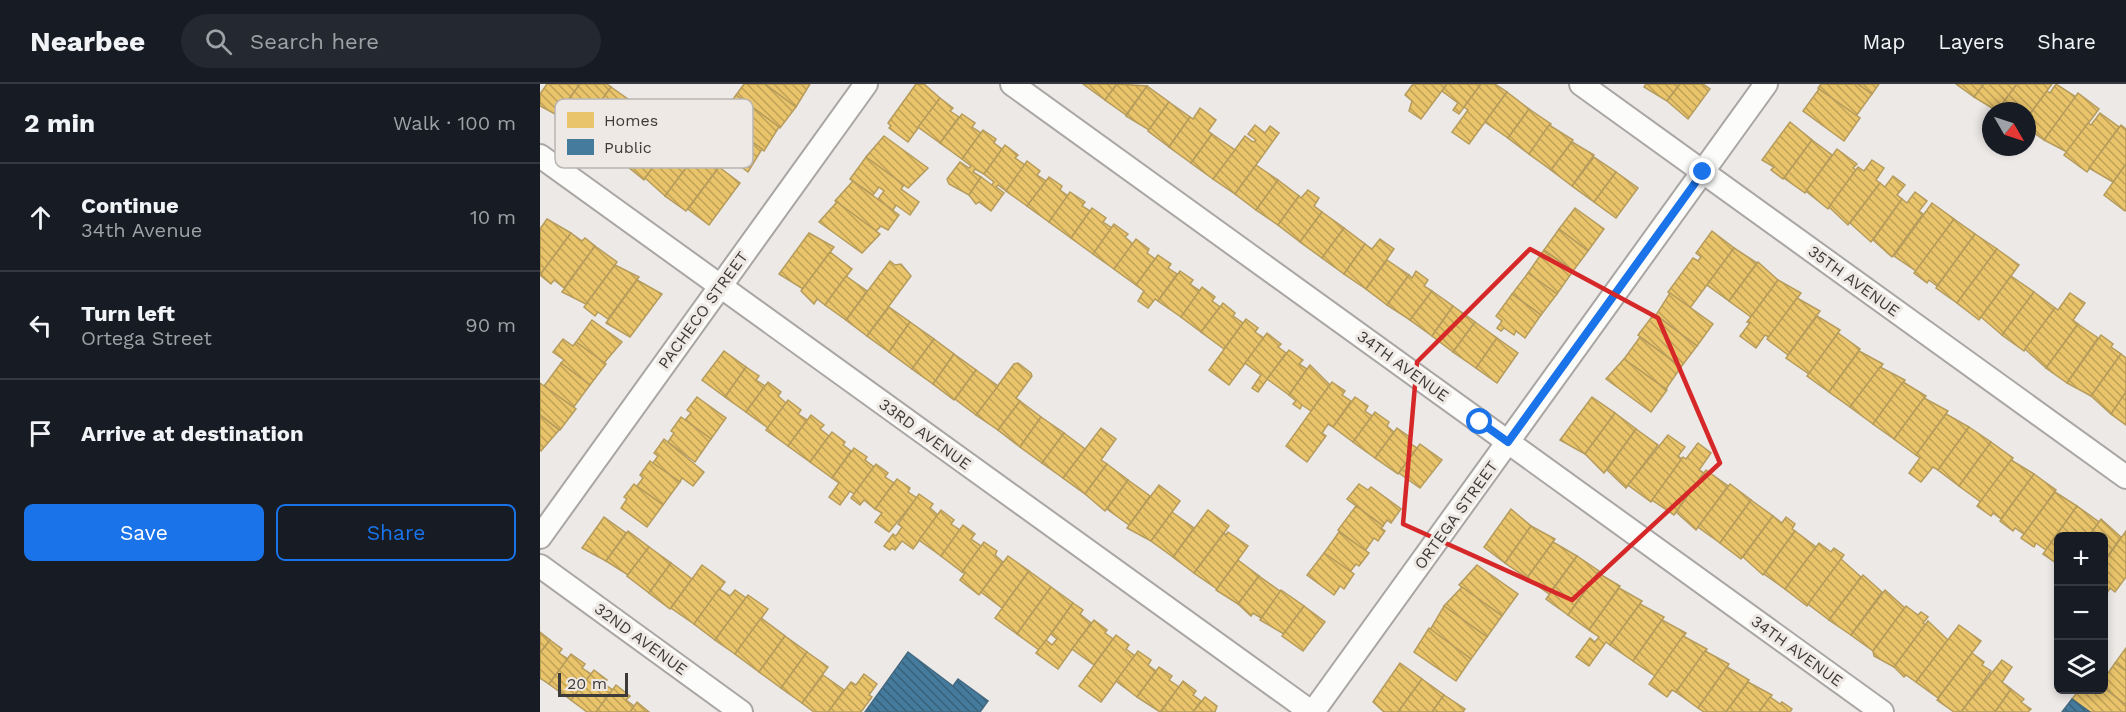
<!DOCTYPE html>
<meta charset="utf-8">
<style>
body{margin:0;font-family:"Work Sans",sans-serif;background:#242831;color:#f1f3f6}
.controls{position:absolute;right:18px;bottom:18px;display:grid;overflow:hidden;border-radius:9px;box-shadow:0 3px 9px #0003}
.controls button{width:54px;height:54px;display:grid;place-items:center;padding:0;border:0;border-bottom:2px solid #363941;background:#171b24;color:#f1f3f6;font:30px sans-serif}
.compass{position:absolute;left:1442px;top:18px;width:54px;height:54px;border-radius:50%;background:#171b24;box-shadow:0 3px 9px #0003;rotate:129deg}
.scale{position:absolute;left:18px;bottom:15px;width:70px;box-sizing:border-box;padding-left:6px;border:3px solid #3d3b3a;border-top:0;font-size:16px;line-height:21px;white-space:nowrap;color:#3d3b3a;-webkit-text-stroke:4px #eee9e5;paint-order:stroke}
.stop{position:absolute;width:18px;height:18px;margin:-14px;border:4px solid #1a73e8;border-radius:50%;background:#fff}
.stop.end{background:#1a73e8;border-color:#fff;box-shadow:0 2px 6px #0008}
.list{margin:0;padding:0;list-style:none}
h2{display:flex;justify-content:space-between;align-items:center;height:78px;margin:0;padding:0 24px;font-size:26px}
h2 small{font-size:20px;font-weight:400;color:#9ea1a6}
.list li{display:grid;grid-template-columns:39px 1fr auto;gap:18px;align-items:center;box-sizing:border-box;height:108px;padding:0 24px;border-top:2px solid #363941}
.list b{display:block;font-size:22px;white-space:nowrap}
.list p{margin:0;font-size:20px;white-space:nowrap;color:#9ea1a6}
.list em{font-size:20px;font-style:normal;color:#9ea1a6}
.actions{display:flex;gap:12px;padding:18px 24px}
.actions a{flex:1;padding:14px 0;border:2px solid #1a73e8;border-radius:9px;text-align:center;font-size:21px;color:#1a73e8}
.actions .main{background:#1a73e8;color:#fff}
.icon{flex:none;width:33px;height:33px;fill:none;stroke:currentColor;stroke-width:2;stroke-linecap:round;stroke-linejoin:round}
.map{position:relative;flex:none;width:1586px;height:628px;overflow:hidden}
header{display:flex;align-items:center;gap:36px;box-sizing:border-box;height:84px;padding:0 30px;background:#171b24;border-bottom:2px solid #363941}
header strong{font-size:28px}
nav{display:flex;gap:33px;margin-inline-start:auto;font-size:21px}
.search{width:420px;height:54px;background:#242831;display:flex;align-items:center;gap:15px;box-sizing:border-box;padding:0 21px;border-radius:33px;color:#9ea1a6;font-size:22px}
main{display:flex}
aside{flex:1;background:#171b24}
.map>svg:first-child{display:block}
.homes{fill:url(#homes-back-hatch);stroke:#b59b5c;stroke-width:1.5}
.public{fill:url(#public-back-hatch);stroke:#43687f;stroke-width:1.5}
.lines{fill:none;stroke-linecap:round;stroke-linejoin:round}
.street-casing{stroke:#a9a6a5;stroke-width:26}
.street{stroke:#fcfcfb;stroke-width:22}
.route{stroke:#1a73e8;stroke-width:8}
.marked{fill:none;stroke:#d62828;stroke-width:4.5;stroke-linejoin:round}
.labels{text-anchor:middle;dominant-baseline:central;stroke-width:6;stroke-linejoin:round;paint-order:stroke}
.street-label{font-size:16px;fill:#3d3b3a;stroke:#eee9e5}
.key{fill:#eee9e5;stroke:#b9b5b2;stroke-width:1.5}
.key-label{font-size:16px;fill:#3d3b3a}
</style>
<header>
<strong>Nearbee</strong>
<div class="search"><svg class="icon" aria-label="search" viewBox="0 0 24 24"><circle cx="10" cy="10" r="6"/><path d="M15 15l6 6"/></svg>Search here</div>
<nav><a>Map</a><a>Layers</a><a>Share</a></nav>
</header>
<main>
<aside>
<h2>2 min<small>Walk · 100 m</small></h2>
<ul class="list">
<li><svg class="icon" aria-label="ahead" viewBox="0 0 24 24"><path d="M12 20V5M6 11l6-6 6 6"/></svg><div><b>Continue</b><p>34th Avenue</p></div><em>10 m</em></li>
<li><svg class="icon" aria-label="left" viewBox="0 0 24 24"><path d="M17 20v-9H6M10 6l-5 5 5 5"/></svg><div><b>Turn left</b><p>Ortega Street</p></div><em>90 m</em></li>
<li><svg class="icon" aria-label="arrive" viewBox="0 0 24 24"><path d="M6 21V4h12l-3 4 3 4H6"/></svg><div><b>Arrive at destination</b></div></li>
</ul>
<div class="actions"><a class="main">Save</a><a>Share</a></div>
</aside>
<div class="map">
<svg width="1586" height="628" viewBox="0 0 1586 628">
<defs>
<pattern id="homes-back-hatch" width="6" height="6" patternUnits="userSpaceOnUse" patternTransform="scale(1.5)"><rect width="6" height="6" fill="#e9c46a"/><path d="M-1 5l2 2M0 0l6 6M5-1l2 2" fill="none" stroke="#bea058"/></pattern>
<pattern id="public-back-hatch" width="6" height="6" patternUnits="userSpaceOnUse" patternTransform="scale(1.5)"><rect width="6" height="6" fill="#457b9d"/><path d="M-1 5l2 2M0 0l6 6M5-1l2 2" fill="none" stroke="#38617a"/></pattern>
</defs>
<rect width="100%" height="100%" fill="#ece9e7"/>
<g class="homes">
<polygon points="7,0 40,0 17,31 0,22 0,10"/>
<polygon points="40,0 67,0 71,3 38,49 16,33"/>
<polygon points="204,0 225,0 256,23 240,44 196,11"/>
<polygon points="225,0 270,0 256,23"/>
<polygon points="376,0 384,0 400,14 368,58 349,44 351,42 348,39"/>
<polygon points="543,0 577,0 565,16"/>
<polygon points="577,0 607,2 586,31 565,16"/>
<polygon points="873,0 907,0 881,35 869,27 872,17 865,11"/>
<polygon points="907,0 941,0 919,30 913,26 918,19 902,7"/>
<polygon points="941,0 955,0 967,8 929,60 912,48 928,26 924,23"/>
<polygon points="1106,0 1140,0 1127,17 1104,3"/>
<polygon points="1140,0 1163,0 1170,5 1148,35 1127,17"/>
<polygon points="1281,0 1318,0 1332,10 1316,32 1278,4"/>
<polygon points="1318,0 1339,0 1332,10"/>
<polygon points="1416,0 1444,0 1434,13"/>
<polygon points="1444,0 1477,0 1457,27 1434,13"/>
<polygon points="1477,0 1512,0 1487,34 1487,27 1463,27 1459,24"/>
<polygon points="1516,0 1536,13 1504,56 1487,44 1487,34 1507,7 1510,9"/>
<polygon points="607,2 629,18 609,46 586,32"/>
<polygon points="71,3 92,18 60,61 38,49"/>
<polygon points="1279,5 1320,34 1304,57 1263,27"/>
<polygon points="967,8 989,25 968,54 945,38"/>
<polygon points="1538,9 1559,25 1527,68 1504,56"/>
<polygon points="196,11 239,43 224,67 179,34"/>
<polygon points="400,14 413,24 410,27 419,33 400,59 378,43"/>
<polygon points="629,18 650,33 629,63 608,47"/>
<polygon points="660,24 676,36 668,47 672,50 651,79 629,63 650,33 653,35"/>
<polygon points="989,25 1011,40 989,70 968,54"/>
<polygon points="1560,29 1579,43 1547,88 1524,71 1548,39 1551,41"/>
<polygon points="166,30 177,38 179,34 222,65 208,88 164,56 167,51 156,43"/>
<polygon points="422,30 435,39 432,43 441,49 422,75 400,59"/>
<polygon points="113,36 136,52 104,96 82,78"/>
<polygon points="1250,38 1272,56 1243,95 1231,86 1234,83 1222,76"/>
<polygon points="715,41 725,49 730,42 739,49 695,110 673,95 705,52 713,58 716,56 708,50"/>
<polygon points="1009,41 1033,56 1011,86 989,70"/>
<polygon points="1581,41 1586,45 1586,80 1573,98 1549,84"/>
<polygon points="443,46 456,55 454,59 462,65 444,90 435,85 433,88 441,93 429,111 409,100 407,95 420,78 429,84 431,82 422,75"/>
<polygon points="672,50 695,66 673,95 651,79"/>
<polygon points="136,52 158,68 125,112 105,94"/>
<polygon points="344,52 388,84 368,104 326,73"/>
<polygon points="1272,56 1292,71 1265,109 1244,94"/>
<polygon points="1032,58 1054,71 1032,102 1011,86"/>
<polygon points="465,61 478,71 475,74 485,81 466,107 458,101 456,103 464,109 451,127 439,118 436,120 429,111 441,93 452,101 454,98 444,90"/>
<polygon points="1297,65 1317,80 1313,84 1316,86 1288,125 1266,107"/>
<polygon points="158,68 179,83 146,127 125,112"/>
<polygon points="326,73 364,101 361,105 379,118 370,131 356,121 353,126 338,115 344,107 339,103 333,111 310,95"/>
<polygon points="1054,73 1076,88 1054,118 1032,102"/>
<polygon points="1332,76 1344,84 1336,96 1340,99 1308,141 1289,123 1318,83 1324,87"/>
<polygon points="487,77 500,87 497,91 506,97 487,122 466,107"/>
<polygon points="1586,80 1586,126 1585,127 1564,111"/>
<polygon points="716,81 738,96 716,126 695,110"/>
<polygon points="179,83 200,99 169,141 148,125"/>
<polygon points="1076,88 1098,104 1076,134 1054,118"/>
<polygon points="1353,92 1365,101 1357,111 1362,115 1331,158 1310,139 1340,99 1345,103"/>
<polygon points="509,93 522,102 520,106 528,112 509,138 487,122"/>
<polygon points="738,96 759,112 738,141 716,126"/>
<polygon points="313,97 359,131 348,146 341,142 336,147 295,117"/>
<polygon points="768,106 779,114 774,122 782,128 760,158 738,141 759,112 761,114"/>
<polygon points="530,108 545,118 542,122 550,127 531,154 509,138"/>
<polygon points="1375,108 1387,117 1379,127 1383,130 1352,173 1333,156 1362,115 1367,119"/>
<polygon points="297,118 340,150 322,169 279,138"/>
<polygon points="1392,119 1414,135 1376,187 1354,172"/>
<polygon points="552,124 566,134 563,138 572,144 553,170 531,154"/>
<polygon points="1035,124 1064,145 1048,167 1019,145"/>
<polygon points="782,128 804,144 782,174 760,158"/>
<polygon points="7,135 31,149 0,191 0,145"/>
<polygon points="1414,135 1435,150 1397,202 1389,196 1387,199 1374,189"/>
<polygon points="574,140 588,150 585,153 593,160 574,185 553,170"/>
<polygon points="804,144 825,160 804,190 782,174"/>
<polygon points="1019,145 1048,167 1033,187 1004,166"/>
<polygon points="1172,147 1194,164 1150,224 1128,208 1153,174 1158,177 1161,173 1156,169"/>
<polygon points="31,149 42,157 45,154 55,162 24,204 14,196 11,200 0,191"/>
<polygon points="269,149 294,163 263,205 239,190"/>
<polygon points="1435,150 1457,165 1417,219 1396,204"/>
<polygon points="596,155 609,165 607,169 615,175 596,201 574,185"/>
<polygon points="840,155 854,165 826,205 804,190 825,160 832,165"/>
<polygon points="55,162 77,178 46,220 22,208"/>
<polygon points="1194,164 1217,179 1189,217 1167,201"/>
<polygon points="1457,165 1479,181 1439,236 1417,219"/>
<polygon points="1004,166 1033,187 1017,210 988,189"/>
<polygon points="290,168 312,185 285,221 277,215 274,220 261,207"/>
<polygon points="618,171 631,180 628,184 637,190 618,217 615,215 608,224 598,217 604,207 596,201"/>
<polygon points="847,176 869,191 847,221 826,205"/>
<polygon points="350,177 355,181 361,180 371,192 327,252 306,236"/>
<polygon points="1218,178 1238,196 1211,233 1189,217"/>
<polygon points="75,181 99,193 68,235 58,228 55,232 44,223"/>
<polygon points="640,187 653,196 650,200 660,207 641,233 618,217"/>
<polygon points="876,187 888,196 884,202 892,207 870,236 847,221 869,191 872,194"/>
<polygon points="988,189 1017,210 1001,231 972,210"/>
<polygon points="306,192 327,207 306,236 285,221"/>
<polygon points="1471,192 1494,208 1462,251 1441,233"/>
<polygon points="97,196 122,210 90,253 66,239"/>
<polygon points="1238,196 1261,209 1229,253 1225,251 1216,264 1200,252 1210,239 1207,238"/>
<polygon points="662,203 675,213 672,217 680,223 661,248 641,233"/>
<polygon points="892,207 913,222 892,252 870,236"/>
<polygon points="1494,208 1515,224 1484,267 1462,251"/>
<polygon points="1130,209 1173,240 1157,262 1116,231"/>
<polygon points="1530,209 1545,219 1533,236 1538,240 1506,284 1485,265 1515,224 1518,226"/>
<polygon points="972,210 1001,231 985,254 976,247 974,251 964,244 961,247 957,244 962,237 956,232"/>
<polygon points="1257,214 1280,227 1248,271 1227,255"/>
<polygon points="683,219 695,229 693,232 703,239 684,265 661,248"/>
<polygon points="913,222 935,238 913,268 892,252"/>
<polygon points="349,223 370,238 349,268 327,252"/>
<polygon points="1114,230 1157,262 1141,283 1098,251"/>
<polygon points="1277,232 1300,246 1269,290 1246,274"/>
<polygon points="706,235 718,244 715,248 724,254 689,301 669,286"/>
<polygon points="52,236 82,258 64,279 36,258"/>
<polygon points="370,238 394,255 372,285 349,268"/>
<polygon points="935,238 957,254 936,284 913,268"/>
<polygon points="1538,240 1558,254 1527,299 1506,284"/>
<polygon points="727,249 741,260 738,263 746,269 718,308 712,304 721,291 705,279"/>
<polygon points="1298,249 1320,265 1289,308 1267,292"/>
<polygon points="1561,251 1573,260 1571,263 1581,270 1551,312 1527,299"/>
<polygon points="1100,253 1141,283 1126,305 1084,275"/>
<polygon points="957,254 978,269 957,299 936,284"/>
<polygon points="23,255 33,262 36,258 66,280 50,301 21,279 24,276 13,268"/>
<polygon points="394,255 414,270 393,300 372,285"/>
<polygon points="749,266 763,276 759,280 767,285 749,311 727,295"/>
<polygon points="184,267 206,283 185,313 162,296"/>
<polygon points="1319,267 1343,280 1310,323 1289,308"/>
<polygon points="414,270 436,286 414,316 393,300"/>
<polygon points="1581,270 1586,274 1586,308 1571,330 1551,312"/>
<polygon points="1084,275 1127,306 1111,328 1066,295"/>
<polygon points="21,279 50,301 33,324 4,302"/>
<polygon points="478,279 491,289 492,292 476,314 480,317 458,346 436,331 474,280"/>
<polygon points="770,281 790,301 771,327 762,321 760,325 753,320 756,317 749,311"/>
<polygon points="206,283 219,292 216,296 225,302 206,328 185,313"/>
<polygon points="1340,283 1365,296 1333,340 1310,323"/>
<polygon points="436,286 458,302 436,331 415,315"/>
<polygon points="228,298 241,308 238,312 246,319 228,344 206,328"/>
<polygon points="792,298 805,307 802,311 811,317 793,343 788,340 782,349 786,352 767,378 746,362"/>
<polygon points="1363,298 1386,312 1354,355 1333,340"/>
<polygon points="0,299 36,325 20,346 0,331"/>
<polygon points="1586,308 1586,341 1571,330"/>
<polygon points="157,313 186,334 171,355 145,336 151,329 147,326"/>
<polygon points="815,313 828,322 825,327 832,332 813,358 793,343"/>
<polygon points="1052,313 1075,329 1045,370 1020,356"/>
<polygon points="1384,314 1408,327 1376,371 1354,355"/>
<polygon points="248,316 261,326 258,330 267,336 248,362 226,346"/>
<polygon points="480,317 501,333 480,363 458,346"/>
<polygon points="835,328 849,338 847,342 854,348 835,374 813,358"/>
<polygon points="1075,329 1096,345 1064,389 1045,370"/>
<polygon points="1406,330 1429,343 1398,386 1393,383 1381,398 1369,389 1380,374 1376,371"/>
<polygon points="0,331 19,346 1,367 0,366"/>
<polygon points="271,331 284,341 280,345 289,352 270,378 248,362"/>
<polygon points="141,333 171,355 155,378 128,358 134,349 131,347"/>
<polygon points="501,333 524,349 502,379 480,363"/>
<polygon points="1429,343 1451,358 1419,402 1398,386"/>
<polygon points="561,344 576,355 561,376 567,380 545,410 523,394"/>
<polygon points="857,344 871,354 868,358 877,364 858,390 835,374"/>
<polygon points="1096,345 1118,361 1086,404 1067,386"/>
<polygon points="292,348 305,358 303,361 311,367 292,394 270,378"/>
<polygon points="524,349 545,365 523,394 502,379"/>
<polygon points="1128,351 1145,363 1138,372 1142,375 1111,418 1088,401"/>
<polygon points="124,355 164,388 153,402 142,394 140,398 113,379 118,372 114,369"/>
<polygon points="1451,358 1473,374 1441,418 1419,402"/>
<polygon points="1158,359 1171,369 1159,386 1164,389 1134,431 1112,416 1143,373 1146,375"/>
<polygon points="880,360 902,376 880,404 859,389"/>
<polygon points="314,364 327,373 325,376 334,383 314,410 310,407 300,421 289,413 299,399 292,394"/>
<polygon points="1471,376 1494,390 1461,435 1453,429 1451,432 1437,422"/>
<polygon points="110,377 140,398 123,421 97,402 103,394 100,391"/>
<polygon points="336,380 348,389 345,393 354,399 335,425 324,416 320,421 311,414"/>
<polygon points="567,380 588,396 565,427 545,410"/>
<polygon points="1166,386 1188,402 1156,446 1136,428"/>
<polygon points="1494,390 1516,406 1484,450 1475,444 1473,447 1460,437"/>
<polygon points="357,395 370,404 368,408 377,414 349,448 335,438 342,429 335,425"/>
<polygon points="588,396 610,412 589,441 567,425"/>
<polygon points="94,400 123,421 107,443 81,424 87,415 84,413"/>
<polygon points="819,400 828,406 831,403 861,425 851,439 847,436 843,442 807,415"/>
<polygon points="1190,400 1211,416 1180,459 1158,443"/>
<polygon points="619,401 640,417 611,457 587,444"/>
<polygon points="1515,408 1537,422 1506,466 1496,459 1494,463 1481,454"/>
<polygon points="379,410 393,420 390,424 398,431 373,465 362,457 355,466 352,464 350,466 344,462 353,450 356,452 362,443 358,440"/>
<polygon points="1211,416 1233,432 1201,475 1180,459"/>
<polygon points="816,422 843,442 841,444 845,447 838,457 834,454 825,467 798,446"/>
<polygon points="1537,422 1559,438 1549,452 1518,452 1518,475 1516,479 1503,470"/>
<polygon points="971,425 991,442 965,479 944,463"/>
<polygon points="401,426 414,436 411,440 420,446 401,472 379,456"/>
<polygon points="668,426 689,442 654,489 633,473"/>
<polygon points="632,428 654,444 633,473 611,457"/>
<polygon points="1233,432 1242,439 1246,433 1255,440 1252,445 1255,447 1223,491 1203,473"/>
<polygon points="64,433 86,449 66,477 42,464"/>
<polygon points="1561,435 1581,453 1564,478 1564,452 1549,452"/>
<polygon points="423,441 435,450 431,455 441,462 422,488 401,472"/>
<polygon points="991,442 1015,455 987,494 965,479"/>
<polygon points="88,447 109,463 88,491 66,477"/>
<polygon points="1255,447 1276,463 1245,505 1224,490"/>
<polygon points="1586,447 1586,493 1575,508 1570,504 1564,514 1564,478"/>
<polygon points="688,448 708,462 677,505 654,489 684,449 686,451"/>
<polygon points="799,448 829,469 819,482 816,480 810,488 784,469"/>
<polygon points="444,458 457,467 455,471 463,478 439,511 420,496 425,489 422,488"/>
<polygon points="1013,458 1037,472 1009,510 987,494"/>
<polygon points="1279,459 1291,468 1294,464 1304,471 1267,522 1245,505"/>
<polygon points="109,463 131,479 109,509 87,492"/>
<polygon points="784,469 814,490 804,505 800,502 794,511 767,491"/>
<polygon points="468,472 489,487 462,524 441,508"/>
<polygon points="1037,472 1059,487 1028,531 1006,515"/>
<polygon points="1301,475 1321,493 1289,536 1268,520"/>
<polygon points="698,476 719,492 698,520 676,506"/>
<polygon points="131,479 152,495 130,525 109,509"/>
<polygon points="162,481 185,498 154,540 131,524"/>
<polygon points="937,481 978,510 962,532 919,501"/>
<polygon points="489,487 511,503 477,550 455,534"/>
<polygon points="1058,489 1080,502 1049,546 1028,531"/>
<polygon points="1323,491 1342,508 1311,551 1289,536"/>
<polygon points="719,492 741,508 721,534 713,529 711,532 698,520"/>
<polygon points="511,503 533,519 499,566 477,550"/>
<polygon points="922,503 962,532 947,553 904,522"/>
<polygon points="1079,504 1102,517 1070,561 1066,558 1049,582 1036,573 1050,554 1055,558 1059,553 1049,546"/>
<polygon points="179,505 190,512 195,506 206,514 175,556 154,540"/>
<polygon points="741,506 764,522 744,550 720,536"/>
<polygon points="1345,506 1365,524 1333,567 1311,551"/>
<polygon points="208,511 228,525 195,570 175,556"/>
<polygon points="533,519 543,526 540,530 551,539 518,585 496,569 506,556 512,561 517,555 511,550"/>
<polygon points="1100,520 1124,533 1093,577 1070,561"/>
<polygon points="764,522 785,538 763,567 742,552"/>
<polygon points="904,522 947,553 931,575 890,546"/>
<polygon points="1366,522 1378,531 1381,528 1388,533 1383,539 1386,541 1354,583 1334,572 1333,567"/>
<polygon points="221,534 245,552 219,588 195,570"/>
<polygon points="554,536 567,546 565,549 573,555 554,581 532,565"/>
<polygon points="1122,536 1146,549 1115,592 1093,577"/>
<polygon points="1388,537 1408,556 1376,598 1366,591 1364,593 1354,583"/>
<polygon points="1419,541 1441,557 1398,614 1376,598"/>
<polygon points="889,544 931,575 916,597 874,568"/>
<polygon points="0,548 10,556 0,569"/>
<polygon points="576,551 589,561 586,565 595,572 561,618 539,602"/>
<polygon points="245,552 267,568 241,604 219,588"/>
<polygon points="1143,552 1167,565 1136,608 1132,606 1127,613 1109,600"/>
<polygon points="10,556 22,565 19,569 28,575 9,600 0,594 0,569"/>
<polygon points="1586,564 1586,587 1575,579"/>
<polygon points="598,567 611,576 608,581 616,587 597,613 576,597"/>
<polygon points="1165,567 1189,580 1158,624 1136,608"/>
<polygon points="267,568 288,583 262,619 241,604"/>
<polygon points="1432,569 1444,578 1442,581 1451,587 1421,628 1414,628 1397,616"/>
<polygon points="31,570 45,580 42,584 51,590 31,616 9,600"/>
<polygon points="1462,576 1472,583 1462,598 1471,605 1455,628 1421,628"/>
<polygon points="860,579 882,595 858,628 844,628 833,618"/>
<polygon points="1575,579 1586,587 1586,621 1564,604 1564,595"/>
<polygon points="619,583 632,592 629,596 639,603 620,628 597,613"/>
<polygon points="1187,583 1209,596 1186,628 1164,628 1158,624"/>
<polygon points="54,586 67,596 64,600 73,606 56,628 47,628 31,616"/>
<polygon points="324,590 337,600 329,611 332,613 321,628 288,628 311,598 316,601"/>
<polygon points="283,591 304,606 288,628 274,628 262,619"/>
<polygon points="882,595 904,611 892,628 858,628"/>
<polygon points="643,597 656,607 653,611 661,617 653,628 621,628"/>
<polygon points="1208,598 1232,611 1219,628 1186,628"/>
<polygon points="76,601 90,612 86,616 94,622 90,628 56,628"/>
<polygon points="1564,604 1586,621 1586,628 1550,628 1532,615 1539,606"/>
<polygon points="1471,605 1484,615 1481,618 1491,625 1488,628 1455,628"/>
<polygon points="904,611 925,625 923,628 892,628"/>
<polygon points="665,613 677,622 675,628 653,628"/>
<polygon points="1230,613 1240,620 1242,618 1252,625 1250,628 1219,628"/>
<polygon points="97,618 109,628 90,628"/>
</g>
<g class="public">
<polygon points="368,568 413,602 418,595 448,617 440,628 325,628"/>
<polygon points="1532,615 1550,628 1522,628"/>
</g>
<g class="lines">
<g class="street-casing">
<g id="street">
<polyline points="472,0 1342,628"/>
<polyline points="1041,0 1586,393"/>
<polyline points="0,72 771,628"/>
<polyline points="0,453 326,0"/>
<polyline points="0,482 201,628"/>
<polyline points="773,628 1226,0"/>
</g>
</g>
<use href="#street" class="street"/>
</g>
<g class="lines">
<polyline class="route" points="940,338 968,358 1163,88"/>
</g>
<path class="marked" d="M990,165L1118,234L1180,379L1032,516L863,440L877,278Z"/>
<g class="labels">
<g class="street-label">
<text transform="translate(1314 197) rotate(36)">35TH AVENUE</text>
<text transform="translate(163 226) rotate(-54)">PACHECO STREET</text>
<text transform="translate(863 282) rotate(36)">34TH AVENUE</text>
<text transform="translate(385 350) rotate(36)">33RD AVENUE</text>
<text transform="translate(916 431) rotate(-54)">ORTEGA STREET</text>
<text transform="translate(101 555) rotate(36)">32ND AVENUE</text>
<text transform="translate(1257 567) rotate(36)">34TH AVENUE</text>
</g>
</g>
<rect x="15" y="15" width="198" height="69" rx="9" class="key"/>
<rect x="27" y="28" width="27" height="16" fill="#e9c46a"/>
<rect x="27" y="55" width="27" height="16" fill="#457b9d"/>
<g class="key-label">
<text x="64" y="42">Homes</text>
<text x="64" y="69">Public</text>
</g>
</svg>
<div class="controls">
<button>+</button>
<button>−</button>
<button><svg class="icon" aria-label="layers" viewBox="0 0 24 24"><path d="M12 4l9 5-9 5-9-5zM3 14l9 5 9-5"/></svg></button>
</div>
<svg class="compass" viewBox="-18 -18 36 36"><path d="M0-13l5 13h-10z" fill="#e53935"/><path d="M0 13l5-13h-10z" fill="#9ea1a6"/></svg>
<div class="scale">20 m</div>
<div class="stop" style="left:940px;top:338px"></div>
<div class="stop end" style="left:1163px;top:88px"></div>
</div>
</main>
